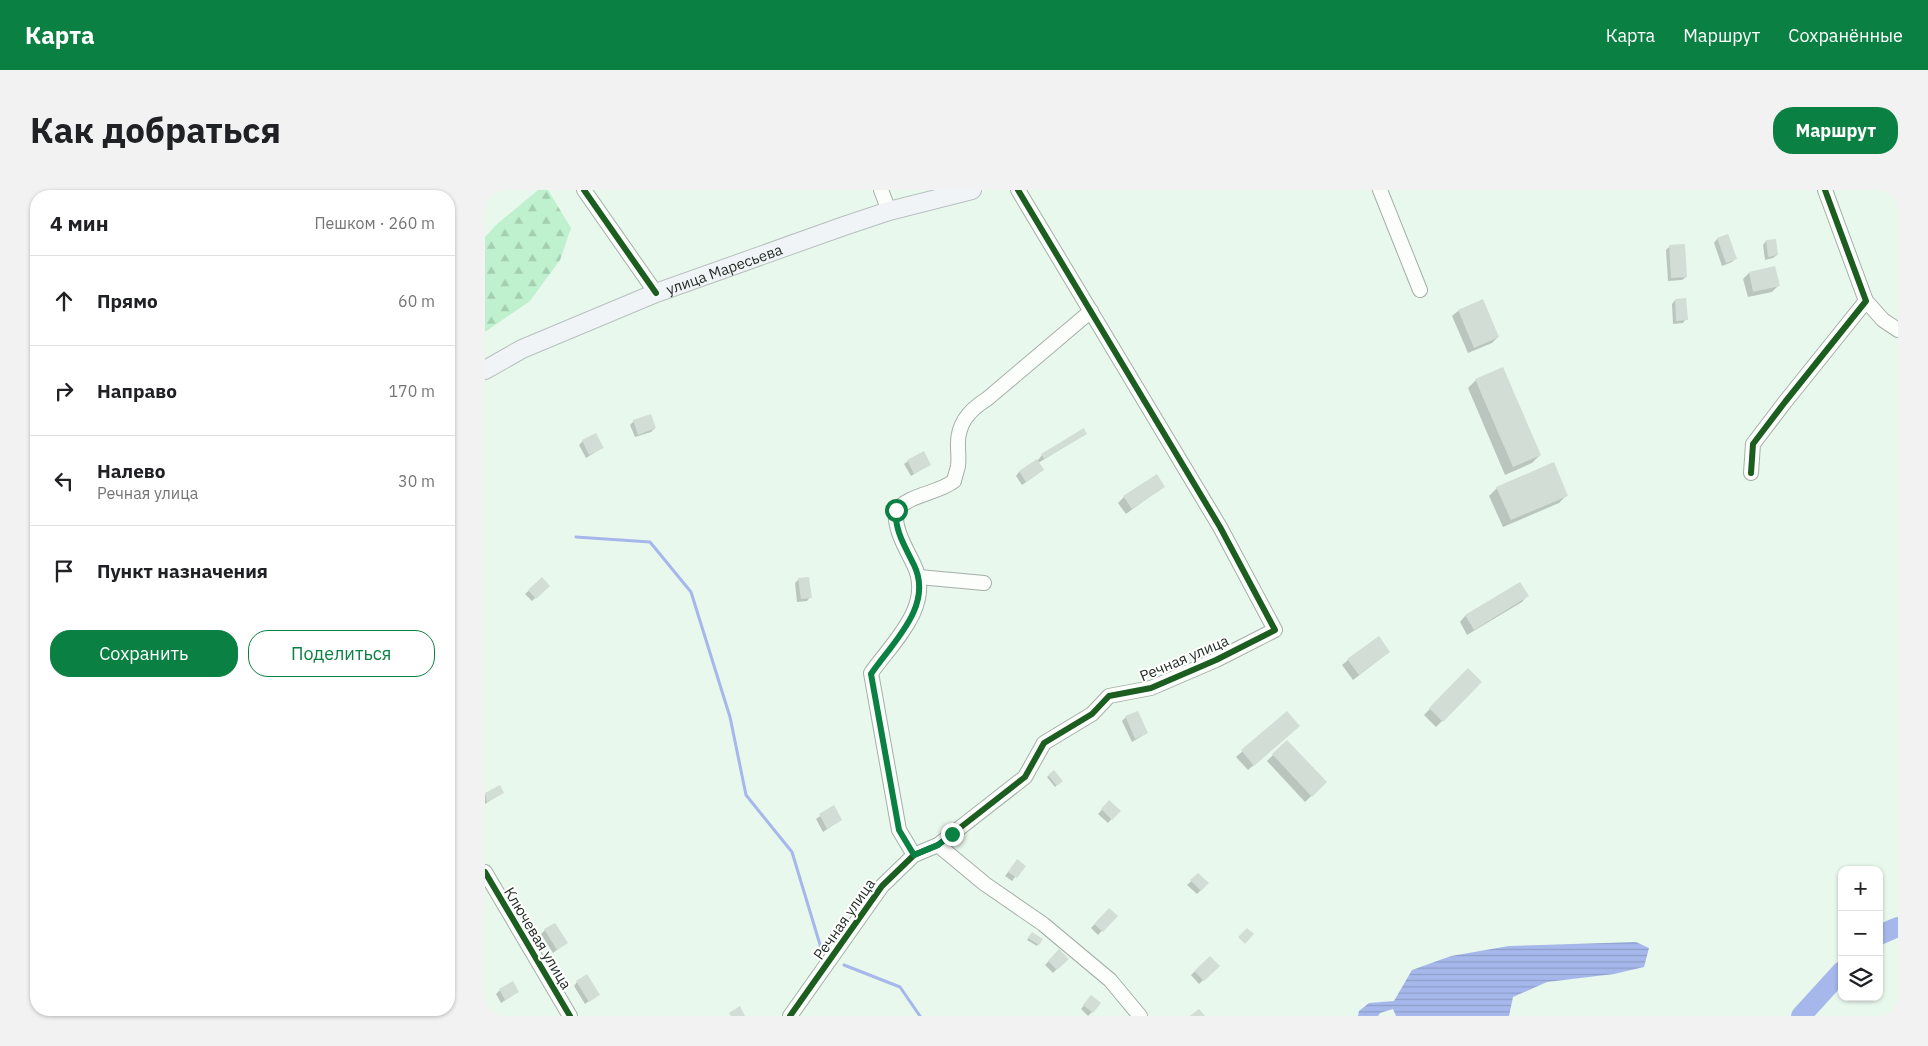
<!DOCTYPE html>
<html lang="ru">
<meta charset="utf-8">
<style>
body{margin:0;font-family:"IBM Plex Sans",sans-serif;background:#f2f2f2;color:#202124}
.controls{position:absolute;right:15px;bottom:15px;display:grid;overflow:hidden;border-radius:10px;box-shadow:0 1px 4px #0004}
.controls button{width:45px;height:45px;display:grid;place-items:center;padding:0;border:0;border-bottom:1px solid #e0e0e0;background:#fff;color:#202124;font:25px sans-serif}
.stop{position:absolute;width:15px;height:15px;margin:-11px;border:4px solid #0b8043;border-radius:50%;background:#fff}
.stop.end{background:#0b8043;border-color:#fff;box-shadow:0 1px 5px #0008}
.list{margin:0;padding:0;list-style:none}
h2{display:flex;justify-content:space-between;align-items:center;height:65px;margin:0;padding:0 20px;font-size:21px}
h2 small{font-size:16px;font-weight:400;color:#757577}
.list li{display:grid;grid-template-columns:32px 1fr auto;gap:15px;align-items:center;box-sizing:border-box;height:90px;padding:0 20px;border-top:1px solid #e0e0e0}
.list b{display:block;font-size:19px;white-space:nowrap}
.list p{margin:0;font-size:16px;white-space:nowrap;color:#757577}
.list em{font-size:16px;font-style:normal;color:#757577}
.actions{display:flex;gap:10px;padding:15px 20px}
.actions a{flex:1;padding:11px 0;border:1px solid #0b8043;border-radius:20px;text-align:center;font-size:18px;color:#0b8043}
.actions .main{background:#0b8043;color:#fff}
.icon{flex:none;width:28px;height:28px;fill:none;stroke:currentColor;stroke-width:2;stroke-linecap:round;stroke-linejoin:round}
.map{position:relative;flex:none;width:1413px;height:826px;overflow:hidden;border-radius:20px}
header{display:flex;align-items:center;gap:30px;box-sizing:border-box;height:70px;padding:0 25px;background:#0b8043;color:#fff}
header strong{font-size:24px}
nav{display:flex;gap:28px;margin-inline-start:auto;font-size:18px}
.intro{display:flex;align-items:center;justify-content:space-between;box-sizing:border-box;height:120px;padding:0 30px}
h1{margin:0;font-size:35px}
.button{padding:12px 22px;border-radius:20px;background:#0b8043;color:#fff;font-size:18px;font-weight:700}
main{display:flex;gap:30px;padding:0 30px}
aside{flex:1;background:#fff;border-radius:20px;box-shadow:0 1px 4px #0004}
.map>svg:first-child{display:block}
.forest{fill:url(#forest-firs)}
.water{fill:url(#water-rules)}
.shadow{fill:#0003}
.lines{fill:none;stroke-linecap:round;stroke-linejoin:round}
.stream{stroke:#a6b7eb;stroke-width:3}
.river{stroke:#a6b7eb;stroke-width:20}
.building{fill:#d2ddd5}
.minor-casing{stroke:#a4afa7;stroke-width:16}
.major-casing{stroke:#b7c0c0;stroke-width:20}
.minor{stroke:#fcfefc;stroke-width:14}
.major{stroke:#f1f4f6;stroke-width:18}
.cycleway-casing{stroke:#fff;stroke-width:9}
.cycleway{stroke:#1b5e20;stroke-width:6}
.route{stroke:#0b8043;stroke-width:6}
.labels{text-anchor:middle;dominant-baseline:central;stroke-width:4;stroke-linejoin:round;paint-order:stroke}
.street-label{font-size:15px;fill:#1f2922;stroke:#fff}
</style>
<header>
<strong>Карта</strong>
<nav><a>Карта</a><a>Маршрут</a><a>Сохранённые</a></nav>
</header>
<div class="intro"><h1>Как добраться</h1><a class="button">Маршрут</a></div>
<main>
<aside>
<h2>4 мин<small>Пешком · 260 m</small></h2>
<ul class="list">
<li><svg class="icon" aria-label="ahead" viewBox="0 0 24 24"><path d="M12 20V5M6 11l6-6 6 6"/></svg><div><b>Прямо</b></div><em>60 m</em></li>
<li><svg class="icon" aria-label="right" viewBox="0 0 24 24"><path d="M7 20v-9h11M14 6l5 5-5 5"/></svg><div><b>Направо</b></div><em>170 m</em></li>
<li><svg class="icon" aria-label="left" viewBox="0 0 24 24"><path d="M17 20v-9H6M10 6l-5 5 5 5"/></svg><div><b>Налево</b><p>Речная улица</p></div><em>30 m</em></li>
<li><svg class="icon" aria-label="arrive" viewBox="0 0 24 24"><path d="M6 21V4h12l-3 4 3 4H6"/></svg><div><b>Пункт назначения</b></div></li>
</ul>
<div class="actions"><a class="main">Сохранить</a><a>Поделиться</a></div>
</aside>
<div class="map">
<svg width="1413" height="826" viewBox="0 0 1413 826">
<defs>
<pattern id="forest-firs" width="22" height="20" patternUnits="userSpaceOnUse" patternTransform="scale(1.25)"><rect width="22" height="20" fill="#bff1ce"/><path d="M5 1l3.5 6h-7zM16 11l3.5 6h-7z" fill="#a4cfb1"/></pattern>
<pattern id="water-rules" width="6" height="5" patternUnits="userSpaceOnUse" patternTransform="scale(1.25)"><rect width="6" height="5" fill="#a6b7eb"/><path d="M0 2.5h6" fill="none" stroke="#8e9dc9"/></pattern>
</defs>
<rect width="100%" height="100%" fill="#e9f8ed"/>
<polygon class="forest" points="53,0 63,0 86,38 75,70 45,111 0,142 0,47 12,34"/>
<polygon class="water" points="1151,752 1164,758 1159,777 1129,784 1062,792 1028,807 1024,826 911,826 908,819 895,823 893,826 873,826 874,821 884,813 909,811 927,780 966,766 1024,756"/>
<g class="shadow">
<polygon points="1243,45 1251,68 1247,72 1237,76 1229,53 1232,49"/>
<polygon points="1281,51 1292,65 1288,68 1280,70 1278,55"/>
<polygon points="1185,56 1201,87 1197,90 1183,91 1181,60"/>
<polygon points="1264,83 1293,96 1287,102 1263,107 1258,89"/>
<polygon points="1190,110 1201,129 1198,133 1188,134 1187,114"/>
<polygon points="973,121 1013,147 1007,153 983,163 967,126"/>
<polygon points="991,190 1055,265 1047,273 1020,285 983,198"/>
<polygon points="149,231 170,238 166,242 150,247 145,235"/>
<polygon points="601,244 553,273 554,283 537,295 531,286 534,282 554,269 557,265"/>
<polygon points="98,251 117,258 101,268 94,255"/>
<polygon points="423,271 444,275 426,286 419,274"/>
<polygon points="678,297 641,324 633,313 639,307"/>
<polygon points="1012,298 1082,305 1074,313 1018,337 1004,306"/>
<polygon points="57,389 63,396 47,411 40,404"/>
<polygon points="314,389 325,407 322,411 312,412 310,393"/>
<polygon points="1035,393 1042,406 1037,412 982,445 975,432 980,426"/>
<polygon points="904,462 868,490 857,475 863,470"/>
<polygon points="983,480 996,492 951,537 939,525"/>
<polygon points="802,522 807,542 763,580 751,567"/>
<polygon points="641,527 662,543 647,552 637,531"/>
<polygon points="802,551 841,592 820,612 782,571"/>
<polygon points="569,582 576,591 570,597 562,587"/>
<polygon points="14,597 17,603 0,614 0,605"/>
<polygon points="624,612 634,621 623,633 613,624"/>
<polygon points="348,617 356,630 338,642 331,629"/>
<polygon points="532,671 539,676 527,691 520,686"/>
<polygon points="713,685 722,694 712,704 702,695"/>
<polygon points="624,719 631,726 613,745 606,738"/>
<polygon points="60,740 81,753 68,763 56,744"/>
<polygon points="545,745 553,754 552,756 542,750"/>
<polygon points="574,761 582,769 568,783 560,775"/>
<polygon points="725,767 733,776 714,794 706,785"/>
<polygon points="92,792 113,805 100,814 89,796"/>
<polygon points="15,800 33,802 16,813 11,804"/>
<polygon points="603,810 607,822 603,826 596,819"/>
</g>
<g class="lines">
<g class="stream">
<polyline points="91,347 165,352 206,402 245,527 261,605 307,662 336,758"/>
<polyline points="359,775 415,797 435,826"/>
</g>
<g class="river">
<polyline points="1394,745 1413,737"/>
<polyline points="1316,826 1357,781"/>
</g>
</g>
<g class="building">
<polygon points="0,0 11,0 2,7"/>
<polygon points="1243,44 1252,69 1241,73 1232,48"/>
<polygon points="1291,49 1293,65 1283,67 1281,50"/>
<polygon points="1200,54 1202,87 1186,88 1184,55"/>
<polygon points="1290,76 1295,96 1268,102 1264,82"/>
<polygon points="1201,108 1203,130 1191,131 1190,109"/>
<polygon points="998,109 1014,147 989,158 973,120"/>
<polygon points="1018,177 1056,265 1028,277 990,189"/>
<polygon points="166,224 171,238 153,245 148,230"/>
<polygon points="599,238 602,244 559,269 556,264"/>
<polygon points="111,243 119,258 104,265 97,250"/>
<polygon points="439,261 446,275 429,284 422,270"/>
<polygon points="552,269 559,280 541,292 534,281"/>
<polygon points="1069,272 1083,306 1026,330 1011,297"/>
<polygon points="672,284 680,297 647,319 638,306"/>
<polygon points="57,387 65,396 51,409 43,400"/>
<polygon points="324,387 327,408 316,409 313,388"/>
<polygon points="1035,392 1044,406 989,440 980,425"/>
<polygon points="894,446 905,462 874,485 862,469"/>
<polygon points="983,478 997,492 958,532 944,518"/>
<polygon points="653,521 663,543 650,549 640,526"/>
<polygon points="802,521 815,536 769,576 756,560"/>
<polygon points="802,550 842,592 827,607 787,564"/>
<polygon points="569,580 578,591 572,596 563,585"/>
<polygon points="15,595 19,603 2,612 0,603"/>
<polygon points="624,610 636,621 627,630 616,619"/>
<polygon points="349,615 357,630 342,639 334,624"/>
<polygon points="532,669 541,676 532,688 523,682"/>
<polygon points="713,683 724,693 716,701 705,690"/>
<polygon points="624,718 633,726 618,742 609,734"/>
<polygon points="70,733 83,753 72,760 59,739"/>
<polygon points="762,738 769,744 760,754 753,747"/>
<polygon points="547,742 558,749 554,755 543,748"/>
<polygon points="574,759 584,769 572,780 563,771"/>
<polygon points="725,766 735,776 719,791 709,781"/>
<polygon points="102,784 115,805 104,812 91,791"/>
<polygon points="28,791 34,802 20,810 14,799"/>
<polygon points="606,805 616,813 608,823 598,815"/>
<polygon points="255,816 260,826 246,826 244,823"/>
<polygon points="714,819 720,826 705,826"/>
</g>
<g class="lines">
<g class="minor-casing">
<g id="minor">
<polyline points="99,0 171,103"/>
<polyline points="396,0 404,21"/>
<polyline points="895,0 935,100"/>
<polyline points="1381,111 1398,130 1413,140"/>
<polyline points="1266,283 1268,254 1300,212 1381,111 1340,0"/>
<polyline points="434,387 499,393"/>
<polyline points="453,655 500,694 558,734 625,790 655,826"/>
<path d="M429,665L414,640L386,483C407,453 449,416 429,375C421,358 409,340 411,321C424,304 452,304 469,291C470,286 472,281 473,276C474,269 473,263 473,256C472,234 484,220 502,209L606,121"/>
<polyline points="0,682 85,826"/>
<polyline points="305,826 397,696 429,665 453,655 540,587 559,553 607,524 624,506 666,498 731,470 790,440 735,337 533,0"/>
</g>
</g>
<g class="major-casing">
<g id="major">
<path id="s1" d="M0,180L37,159L171,103L359,36L404,21L487,0"/>
</g>
</g>
<use href="#minor" class="minor"/>
<use href="#major" class="major"/>
<g class="cycleway-casing">
<g id="cycleway">
<polyline points="99,0 171,103"/>
<polyline points="1266,283 1268,254 1300,212 1381,111 1340,0"/>
<polyline points="0,682 85,826"/>
<polyline points="305,826 397,696 429,665 453,655 540,587 559,553 607,524 624,506 666,498 731,470 790,440 735,337 533,0"/>
</g>
</g>
<use href="#cycleway" class="cycleway"/>
</g>
<g class="lines">
<path class="route" d="M411,320C409,340 421,358 429,375C449,416 407,453 386,484L414,640L429,665L453,655L467,644"/>
</g>
<g class="labels">
<g class="street-label">
<text stroke="none"><textPath href="#s1" startOffset="260">улица Маресьева</textPath></text>
<text transform="translate(699 468) rotate(-23)">Речная улица</text>
<text transform="translate(359 729) rotate(-55)">Речная улица</text>
<text transform="translate(53 748) rotate(59)">Ключевая улица</text>
</g>
</g>
</svg>
<div class="controls">
<button>+</button>
<button>−</button>
<button><svg class="icon" aria-label="layers" viewBox="0 0 24 24"><path d="M12 4l9 5-9 5-9-5zM3 14l9 5 9-5"/></svg></button>
</div>
<div class="stop" style="left:411px;top:320px"></div>
<div class="stop end" style="left:467px;top:644px"></div>
</div>
</main>
